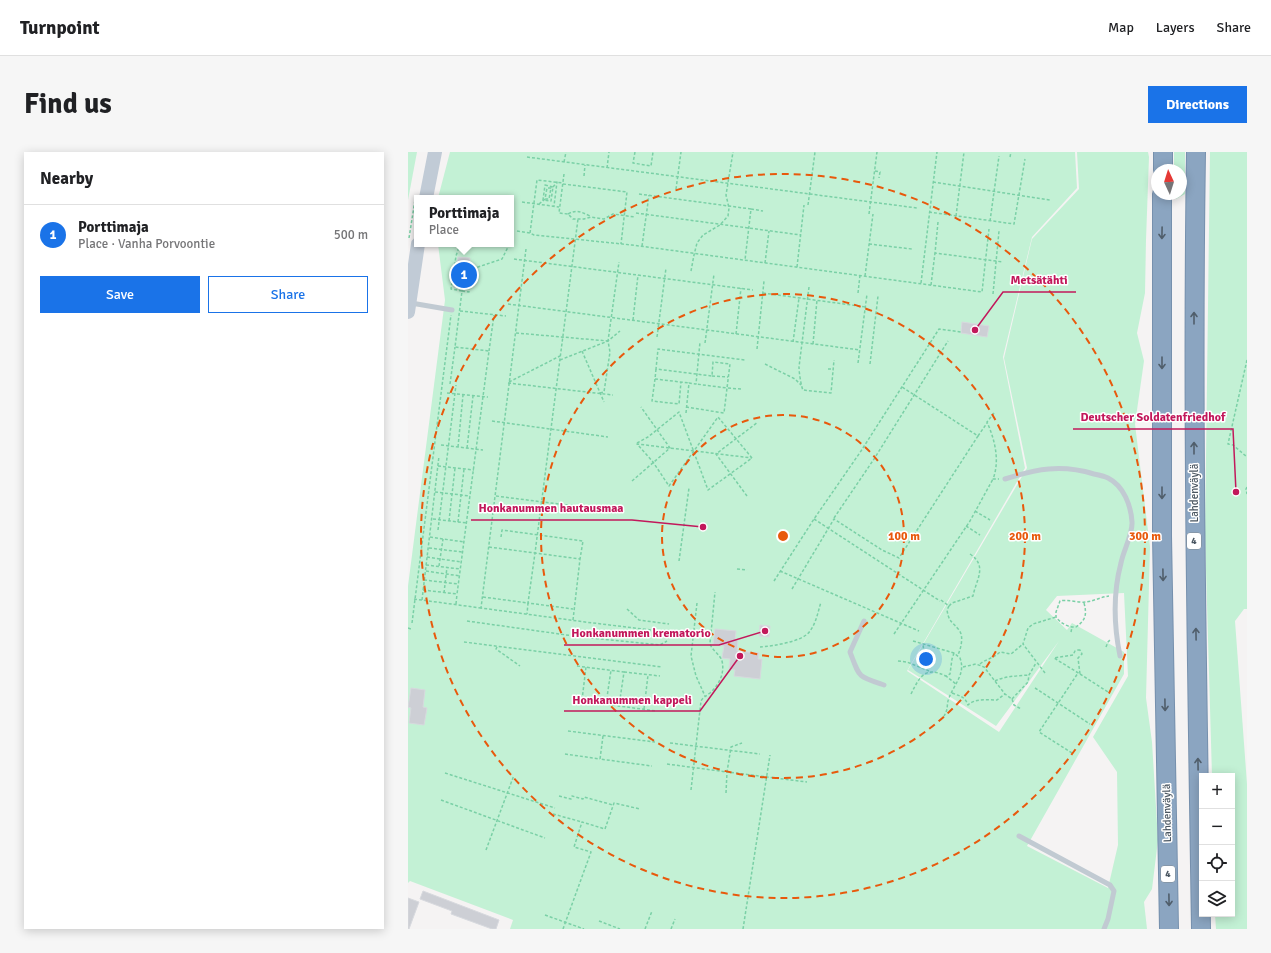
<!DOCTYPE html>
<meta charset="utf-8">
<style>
body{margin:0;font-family:Signika,sans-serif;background:#f6f6f6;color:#202124}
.controls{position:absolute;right:12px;bottom:12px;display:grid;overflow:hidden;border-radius:0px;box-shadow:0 2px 10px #0003}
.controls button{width:36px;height:36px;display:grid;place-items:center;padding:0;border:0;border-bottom:1px solid #e0e0e0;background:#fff;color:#202124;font:20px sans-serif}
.compass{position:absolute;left:743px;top:12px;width:36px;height:36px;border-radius:50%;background:#fff;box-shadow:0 2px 10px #0003;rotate:356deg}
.you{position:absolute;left:518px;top:507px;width:14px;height:14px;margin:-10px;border:3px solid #fff;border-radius:50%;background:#1a73e8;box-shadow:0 0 0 6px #1a73e833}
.badge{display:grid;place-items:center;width:26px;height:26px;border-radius:50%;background:#1a73e8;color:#fff;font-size:13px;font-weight:700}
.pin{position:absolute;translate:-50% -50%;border:2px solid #fff;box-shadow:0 1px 4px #0006}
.popup{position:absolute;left:6px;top:43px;width:100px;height:52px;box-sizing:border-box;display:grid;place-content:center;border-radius:0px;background:#fff;filter:drop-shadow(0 1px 3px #0005);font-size:13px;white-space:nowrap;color:#757577}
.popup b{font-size:15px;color:#202124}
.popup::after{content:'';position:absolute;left:50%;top:100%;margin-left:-8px;border:8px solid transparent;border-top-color:#fff}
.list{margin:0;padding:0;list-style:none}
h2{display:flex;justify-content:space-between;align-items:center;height:52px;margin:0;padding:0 16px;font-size:17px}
h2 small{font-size:13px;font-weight:400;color:#757577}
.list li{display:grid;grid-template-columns:26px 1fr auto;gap:12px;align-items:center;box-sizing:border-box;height:60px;padding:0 16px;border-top:1px solid #e0e0e0}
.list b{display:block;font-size:15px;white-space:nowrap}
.list p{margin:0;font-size:13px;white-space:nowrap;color:#757577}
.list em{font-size:13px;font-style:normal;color:#757577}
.actions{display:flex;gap:8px;padding:12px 16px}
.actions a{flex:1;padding:9px 0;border:1px solid #1a73e8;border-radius:0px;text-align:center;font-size:14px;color:#1a73e8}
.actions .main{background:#1a73e8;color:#fff}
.icon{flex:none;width:22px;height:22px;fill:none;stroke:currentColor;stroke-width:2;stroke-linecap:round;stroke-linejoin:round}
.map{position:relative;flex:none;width:839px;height:777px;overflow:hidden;border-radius:0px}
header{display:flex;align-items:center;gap:24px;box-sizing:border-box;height:56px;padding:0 20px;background:#fff;border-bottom:1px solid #e0e0e0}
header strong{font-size:19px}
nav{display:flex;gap:22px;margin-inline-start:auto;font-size:14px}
.intro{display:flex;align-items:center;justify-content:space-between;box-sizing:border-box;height:96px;padding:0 24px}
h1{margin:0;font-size:28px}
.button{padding:10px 18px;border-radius:0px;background:#1a73e8;color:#fff;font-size:14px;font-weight:700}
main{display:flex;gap:24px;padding:0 24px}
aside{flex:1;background:#fff;border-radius:0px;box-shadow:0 2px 10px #0003}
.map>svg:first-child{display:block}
.green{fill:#c3f1d5;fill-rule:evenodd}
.building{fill:#cdcfd5;stroke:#d7d9de}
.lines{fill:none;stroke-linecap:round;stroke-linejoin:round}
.highway-casing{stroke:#7690ad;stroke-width:20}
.path{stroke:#7ad0a6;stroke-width:1.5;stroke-dasharray:3 2;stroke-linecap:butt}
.lane{stroke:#c1cad2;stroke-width:5}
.secondary{stroke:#c1cbd6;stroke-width:14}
.highway{stroke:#8ba5c1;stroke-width:18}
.oneway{stroke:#505e6b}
.ring{fill:none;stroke:#e8590c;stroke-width:2;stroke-dasharray:7 5}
.labels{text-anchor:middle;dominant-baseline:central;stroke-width:3;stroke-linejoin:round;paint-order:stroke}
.shield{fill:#fff;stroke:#808990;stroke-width:1}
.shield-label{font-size:10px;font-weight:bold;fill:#4a5661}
.street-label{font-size:11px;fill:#4a5661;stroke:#fff}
.centre{fill:#e8590c;stroke:#fff;stroke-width:2}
.ring-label{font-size:12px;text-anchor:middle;font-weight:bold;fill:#e8590c;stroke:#fff;stroke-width:3;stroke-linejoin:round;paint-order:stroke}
.leader{fill:none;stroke:#c2185b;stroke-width:1.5}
.callout-dot{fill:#c2185b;stroke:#fff;stroke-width:1.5}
.callout-label{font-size:12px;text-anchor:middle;font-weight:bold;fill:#c2185b;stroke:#fff;stroke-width:3;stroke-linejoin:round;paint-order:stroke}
</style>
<header>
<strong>Turnpoint</strong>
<nav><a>Map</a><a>Layers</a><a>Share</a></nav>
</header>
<div class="intro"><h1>Find us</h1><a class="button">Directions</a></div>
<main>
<aside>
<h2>Nearby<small></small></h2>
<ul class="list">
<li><span class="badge">1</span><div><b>Porttimaja</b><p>Place · Vanha Porvoontie</p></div><em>500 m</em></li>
</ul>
<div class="actions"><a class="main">Save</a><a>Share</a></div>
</aside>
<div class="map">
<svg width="839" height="777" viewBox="0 0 839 777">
<rect width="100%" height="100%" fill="#f5f3f3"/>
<g class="green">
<polygon points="0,0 9,0 0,48"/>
<path d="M42,0H667L669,36L624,85L595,205L617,316L499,519L591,580L651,489L588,574L500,518L619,316L596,206L624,87L671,37L669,0H740L741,5L738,88L737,141L729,181L736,209L727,272L742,395L738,546L744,590L750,688L744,737L736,750L739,777H102L105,768L2,729L0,731V434L37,148L30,92H103V46H30ZM716,441L720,524L685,585L709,620L710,693L700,736L619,694L716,522V500L664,471L659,478L638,458L649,444Z"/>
<polygon points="766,0 777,0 777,42 768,47 766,42 773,42 773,18 766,18"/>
<polygon points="802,0 839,0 839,457 836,457 827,469 839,632 839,777 808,777 807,762 824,762 824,624 804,624 797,383"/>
</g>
<g class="building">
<polygon points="50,105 62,106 58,137 46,135"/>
<polygon points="554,170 581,174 579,185 553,181"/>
<polygon points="352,473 362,474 361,485 351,484"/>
<polygon points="307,477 328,479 327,488 330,488 329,499 351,501 350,507 354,507 352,527 326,524 327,518 321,517 322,507 314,506 316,494 305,493"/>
<polygon points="3,536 17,538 15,555 19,556 16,573 1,571 3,556 0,555"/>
<polygon points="15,739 91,768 88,777 84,777 43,762 44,759 12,747"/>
<polygon points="0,746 11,750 1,777 0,777"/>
</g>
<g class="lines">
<g class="highway-casing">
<g id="highway">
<path d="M788,0C784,259 789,518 793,777"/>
<polyline points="755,18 755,0"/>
<polyline points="754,42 754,384 761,777"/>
</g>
</g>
<g class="path">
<polyline points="227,0 225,11 243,14 245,0"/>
<polyline points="119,5 509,56"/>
<polyline points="602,5 603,0"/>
<polyline points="156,10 158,0"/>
<polyline points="199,16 201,0"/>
<polyline points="467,19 472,20 471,26"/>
<polyline points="156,22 151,61 160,62 165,67 176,67 183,65 196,67 205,62 227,65"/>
<polyline points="176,24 177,13"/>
<polyline points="525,30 642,48"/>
<polyline points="155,32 219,40 213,92"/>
<polygon points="137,33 145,35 143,49 135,48"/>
<polyline points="145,35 149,30 146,54"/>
<polyline points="268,37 273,0"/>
<polyline points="231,42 343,57 337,108"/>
<polyline points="114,50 151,55"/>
<polyline points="131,52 137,47 139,36 143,36 141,47 137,47"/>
<polyline points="400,53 407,0"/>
<polyline points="343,57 355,59"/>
<polyline points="521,60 606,72 617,7"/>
<polyline points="228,61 393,83"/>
<path d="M160,62C169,57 173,60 182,64"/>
<polyline points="461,62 469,0"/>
<polyline points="548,64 556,0"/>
<polyline points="582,69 591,4"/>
<polyline points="530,70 527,101 595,110"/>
<polyline points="109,79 122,81 126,83 224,93 574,140 581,77"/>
<polyline points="122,81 129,28 155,31"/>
<polyline points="1,86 7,48"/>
<polyline points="461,92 504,97"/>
<polyline points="234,94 241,43"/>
<polyline points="118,97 73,456 177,470 260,480"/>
<polyline points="106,107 345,138"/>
<polyline points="357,111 361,79"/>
<polyline points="389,115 396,53"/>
<polyline points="283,119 286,103 289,91 295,83 312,73 320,64 321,56 318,43 325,0"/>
<polyline points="457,124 465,62"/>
<polyline points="513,131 529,0"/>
<polyline points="523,133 527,101"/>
<path d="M401,135L391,215C391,220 393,234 395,238L423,241L426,208"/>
<polyline points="54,139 61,140 63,121 67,116 94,107 100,95"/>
<polyline points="355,141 458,155"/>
<polyline points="450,141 452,123"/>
<polyline points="585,142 591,79"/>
<polyline points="100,152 452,198"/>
<polyline points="52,159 98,164"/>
<polyline points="225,168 230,123"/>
<polyline points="108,181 200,189"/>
<polyline points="328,182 333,136"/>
<polyline points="249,185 258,116"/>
<polyline points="385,190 391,146"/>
<polyline points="297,191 306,122"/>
<polyline points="405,192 409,148"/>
<polyline points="349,197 356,129"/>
<polyline points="81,199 86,163"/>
<polyline points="174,199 196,250"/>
<polyline points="152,208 200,189 212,179"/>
<polyline points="839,208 820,292 825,293 839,305"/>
<polyline points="450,211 459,142"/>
<polyline points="357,212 387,227 393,233"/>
<polyline points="462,212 470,144"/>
<polyline points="248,217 247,227 281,231"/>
<polyline points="420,217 425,217"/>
<polyline points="304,224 320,225"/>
<polyline points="247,227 244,249 271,252 273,230"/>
<polyline points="101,230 152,204"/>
<polyline points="100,231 205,243"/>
<polyline points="42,232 47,195"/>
<polyline points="333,237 319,236 322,212 305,210 304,224 248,217 250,197 337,208"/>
<polyline points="39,241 80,245"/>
<polyline points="192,241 196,240 202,200 200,189 211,110"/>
<polyline points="278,255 316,261 319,236 288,232"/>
<polyline points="278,261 281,231 288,232 292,190"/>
<path d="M586,261L579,270C587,288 592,309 585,327H591"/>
<polyline points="84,269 200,285"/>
<polyline points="570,284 579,271"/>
<polyline points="229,291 240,285 271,260 300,338 344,306"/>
<polyline points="33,293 75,298"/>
<polyline points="50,295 55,243"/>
<polyline points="59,296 65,244"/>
<polyline points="344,306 310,265 261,334 245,310 229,292 344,306"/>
<polyline points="30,314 66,318"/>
<polyline points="224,329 262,296 233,255"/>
<polyline points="839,335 838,337 839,342"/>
<polyline points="27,340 62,344"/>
<polyline points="88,344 190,357"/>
<polyline points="339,344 308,302 350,270"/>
<polyline points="567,359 582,368"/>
<polyline points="426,366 466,307 540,189"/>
<polyline points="25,367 59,371"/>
<polyline points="406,367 532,449"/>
<polyline points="41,369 47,316"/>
<polyline points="50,370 56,317"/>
<polyline points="558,374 572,383"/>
<polyline points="30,378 48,233"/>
<polyline points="22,385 56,390"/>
<polyline points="93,385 94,378 175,389 172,407"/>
<polyline points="81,395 127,401 120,451 165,457"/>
<polyline points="21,396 54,400"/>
<polyline points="19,405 53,410"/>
<polyline points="271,409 281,336"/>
<polyline points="18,413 52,417"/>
<polyline points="31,414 35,387"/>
<polyline points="329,417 339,418"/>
<polyline points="18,419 52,424"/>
<polyline points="372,419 511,479"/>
<polyline points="16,428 50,432"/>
<polyline points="366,429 406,367 453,299 531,177 553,180"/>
<polyline points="384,437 426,367 474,398 491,406 570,284 494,235"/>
<polyline points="15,438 49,442 81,199 47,195 54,139 43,137 48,104 52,92"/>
<polyline points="36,441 39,415"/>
<polyline points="75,445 120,451 119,462"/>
<polyline points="6,447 73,456"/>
<polyline points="14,448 31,304"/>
<path d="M533,448L541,454L539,458C541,471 545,470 551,478C556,484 553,496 550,503"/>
<polyline points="289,451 283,504 288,524 297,544"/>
<path d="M676,451C679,462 678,468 668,475C661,476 652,471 648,465V460L652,449C658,447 671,451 678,450C686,449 693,445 701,444"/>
<polyline points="48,452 49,442"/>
<path d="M541,454L544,451L565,444C568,428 580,414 562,402"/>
<polyline points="219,457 231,468 261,472"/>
<polyline points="165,468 172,407 127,401 170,67"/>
<polyline points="59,469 173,485 252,493 259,489"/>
<polyline points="4,471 43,163"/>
<polyline points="0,476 3,477"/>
<polyline points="663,480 664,475"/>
<polyline points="486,482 562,369 585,327"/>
<path d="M505,489L546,501L552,506C558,522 546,532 541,546C538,553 541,556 536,564"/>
<polyline points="56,490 254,515"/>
<polyline points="89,495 88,497 112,514"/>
<path d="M352,495C364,494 395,490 402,479C408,471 410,460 413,450"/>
<polyline points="698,495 700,490 703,487"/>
<polygon points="670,498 672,498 674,502 670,506 672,522 646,506 665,503 667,499"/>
<polyline points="546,501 544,507 542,522 538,524 548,532"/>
<polyline points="490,509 499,510 521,519"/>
<path d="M572,512C578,507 586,506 592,500L603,502L615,492"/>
<polyline points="169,514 216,520 211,554 248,559"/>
<polyline points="555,515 568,512 576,515 597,542 604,547 606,553 613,557"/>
<polyline points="513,516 516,501 515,492"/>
<polyline points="216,520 252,524"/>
<polyline points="637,521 615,492 620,476 625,472 648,465"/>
<polyline points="672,522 700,540"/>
<path d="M587,529C597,524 609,524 621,523"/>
<polyline points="627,536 682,572"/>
<path d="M544,541C551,544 557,544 560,553C567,546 580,548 589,548L597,542"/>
<path d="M503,542C512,524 517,514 538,524"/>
<polyline points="165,547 211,554"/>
<polyline points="604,547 620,530 621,523 628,511"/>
<polyline points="174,548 178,515"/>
<polyline points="198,552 203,518"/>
<polyline points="236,557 240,523"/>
<polyline points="160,579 247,590"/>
<polyline points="195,584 192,607 244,614"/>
<polyline points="262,591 352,602"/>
<polyline points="664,601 631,580 670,521"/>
<polyline points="157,602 192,607"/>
<polyline points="259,612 319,620 323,595 334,591"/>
<polyline points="37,621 147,656"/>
<path d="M283,638L293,549C295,545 298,544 302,541C311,533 317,521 314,509C312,502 303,498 302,491L307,440"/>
<polyline points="318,641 319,620 399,630"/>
<polyline points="151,644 163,647 164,644 175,647 176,645 205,653"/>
<polyline points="33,648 137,686"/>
<polyline points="145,662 174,670"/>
<polyline points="78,698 106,623"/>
<polyline points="137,763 176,777"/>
<polyline points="191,769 212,777"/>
<polyline points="155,777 183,700 166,695 174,670 197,677 206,651 232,657"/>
<polyline points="237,777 244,759"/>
<polyline points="263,777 267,767"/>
<polyline points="335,777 362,603"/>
</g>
<g class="lane">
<polyline points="3,151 44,158"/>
<path d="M597,327C628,317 653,312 686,322C691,323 696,324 700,326C716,334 723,354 724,370C725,382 715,399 713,411C705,441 706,474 712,504"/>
<path d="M456,469L442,500C452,526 449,524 476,533"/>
<polyline points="611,684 702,733 706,739 700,767 696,777"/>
</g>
<g class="secondary">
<polyline points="18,46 27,0"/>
<polyline points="0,160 10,92"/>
</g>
<use href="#highway" class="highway"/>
</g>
<defs><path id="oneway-shaft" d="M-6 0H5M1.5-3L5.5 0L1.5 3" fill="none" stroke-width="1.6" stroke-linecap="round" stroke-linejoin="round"/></defs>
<g class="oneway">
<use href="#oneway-shaft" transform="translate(754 81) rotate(91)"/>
<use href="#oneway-shaft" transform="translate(786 166) rotate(-90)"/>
<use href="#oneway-shaft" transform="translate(754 211) rotate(90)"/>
<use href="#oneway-shaft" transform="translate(786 296) rotate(-90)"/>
<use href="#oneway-shaft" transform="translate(754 341) rotate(90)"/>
<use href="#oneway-shaft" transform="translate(755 423) rotate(89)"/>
<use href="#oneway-shaft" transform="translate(788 482) rotate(-91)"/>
<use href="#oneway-shaft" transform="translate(757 553) rotate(89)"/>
<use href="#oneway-shaft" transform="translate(790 612) rotate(-91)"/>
<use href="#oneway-shaft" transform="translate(761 748) rotate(89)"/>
</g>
<g class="ring">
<circle cx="375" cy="384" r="121"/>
<circle cx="375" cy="384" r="242"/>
<circle cx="375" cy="384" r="362"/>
</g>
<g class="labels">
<g class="shield">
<rect x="779" y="381" width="14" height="16" rx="3"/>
<rect x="753" y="714" width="14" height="16" rx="3"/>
</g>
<g class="shield-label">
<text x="786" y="389">4</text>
<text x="760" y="722">4</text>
</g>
<g class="street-label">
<text transform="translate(786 341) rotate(-90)">Lahdenväylä</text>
<text transform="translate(759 661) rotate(-91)">Lahdenväylä</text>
</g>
</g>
<circle cx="375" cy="384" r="6" class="centre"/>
<g class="ring-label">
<text x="496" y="388">100 m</text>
<text x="617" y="388">200 m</text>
<text x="737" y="388">300 m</text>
</g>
<path class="leader" d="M567 178L595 140H668M828 340L825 277H665M295 375L224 368H63M357 479L311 493H156M332 504L292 559H156"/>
<g class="callout-dot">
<circle cx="567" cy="178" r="4"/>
<circle cx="828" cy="340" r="4"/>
<circle cx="295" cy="375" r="4"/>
<circle cx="357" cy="479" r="4"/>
<circle cx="332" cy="504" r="4"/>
</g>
<g class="callout-label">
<text x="631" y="132">Metsätähti</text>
<text x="745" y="269">Deutscher Soldatenfriedhof</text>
<text x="143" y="360">Honkanummen hautausmaa</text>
<text x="233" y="485">Honkanummen krematorio</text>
<text x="224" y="552">Honkanummen kappeli</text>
</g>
</svg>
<div class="controls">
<button>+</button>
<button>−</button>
<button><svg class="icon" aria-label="locate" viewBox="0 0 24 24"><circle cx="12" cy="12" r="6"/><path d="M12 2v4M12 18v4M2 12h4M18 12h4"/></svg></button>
<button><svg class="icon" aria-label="layers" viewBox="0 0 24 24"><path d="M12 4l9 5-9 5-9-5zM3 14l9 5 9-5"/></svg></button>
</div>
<svg class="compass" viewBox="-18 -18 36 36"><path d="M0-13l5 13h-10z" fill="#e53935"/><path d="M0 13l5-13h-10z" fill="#757577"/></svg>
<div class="you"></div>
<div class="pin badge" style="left:56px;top:123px">1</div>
<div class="popup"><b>Porttimaja</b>Place</div>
</div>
</main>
